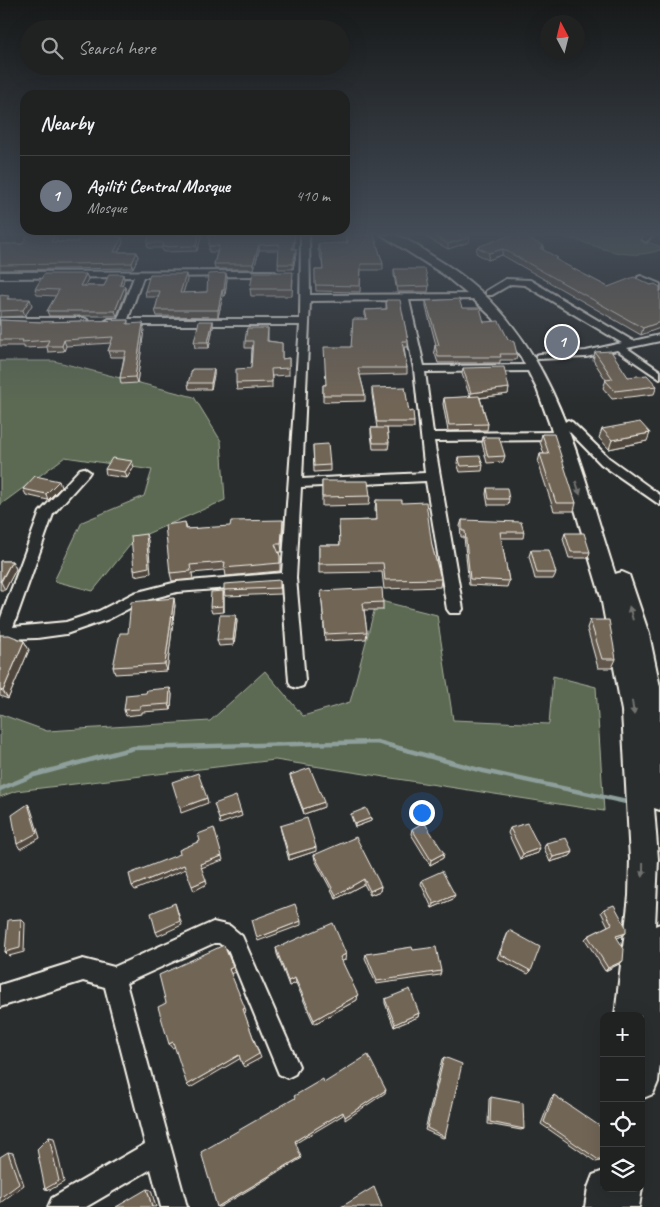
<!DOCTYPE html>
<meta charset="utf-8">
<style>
body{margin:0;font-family:Caveat,sans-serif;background:#2d2f2f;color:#f1f3f6}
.controls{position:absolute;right:15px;bottom:15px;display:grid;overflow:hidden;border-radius:10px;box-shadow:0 5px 20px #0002}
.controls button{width:45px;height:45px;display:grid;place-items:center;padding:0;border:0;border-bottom:1px solid #3d3f40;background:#202222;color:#f1f3f6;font:25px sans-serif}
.compass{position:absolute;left:540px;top:15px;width:45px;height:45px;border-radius:50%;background:#202222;box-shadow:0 5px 20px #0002;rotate:353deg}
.you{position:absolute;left:421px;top:812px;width:18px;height:18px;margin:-12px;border:4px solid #fff;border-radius:50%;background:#1a73e8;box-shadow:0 0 0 8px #1a73e833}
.badge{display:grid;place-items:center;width:32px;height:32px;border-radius:50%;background:#8c9099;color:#fff;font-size:16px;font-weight:700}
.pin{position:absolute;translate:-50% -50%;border:2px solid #fff;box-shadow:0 1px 5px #0006}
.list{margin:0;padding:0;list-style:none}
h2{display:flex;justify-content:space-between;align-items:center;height:65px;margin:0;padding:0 20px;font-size:21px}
h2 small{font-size:16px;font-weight:400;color:#a2a4a5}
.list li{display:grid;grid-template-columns:32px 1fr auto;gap:15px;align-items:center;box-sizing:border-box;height:80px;padding:0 20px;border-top:1px solid #3d3f40}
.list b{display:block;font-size:19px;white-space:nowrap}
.list p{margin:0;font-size:16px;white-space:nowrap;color:#a2a4a5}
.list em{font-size:16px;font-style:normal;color:#a2a4a5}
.icon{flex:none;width:28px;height:28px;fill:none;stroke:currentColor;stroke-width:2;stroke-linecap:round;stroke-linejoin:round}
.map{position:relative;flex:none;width:660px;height:1207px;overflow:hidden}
.search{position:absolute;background:#202222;box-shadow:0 5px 20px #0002;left:20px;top:20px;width:330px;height:55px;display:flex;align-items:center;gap:12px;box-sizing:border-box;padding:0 18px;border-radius:28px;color:#a2a4a5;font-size:19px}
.panel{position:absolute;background:#202222;box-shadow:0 5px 20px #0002;left:20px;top:90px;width:330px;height:145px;border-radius:15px}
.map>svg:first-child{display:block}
.green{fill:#5b6a52;stroke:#a8ae9d}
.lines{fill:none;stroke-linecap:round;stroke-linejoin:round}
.stream{stroke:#8e9f9c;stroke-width:4.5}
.street-casing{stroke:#f4f1e8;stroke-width:4}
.secondary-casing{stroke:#f4f1e8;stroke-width:4}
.street{fill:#2a2d2e;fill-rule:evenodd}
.secondary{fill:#2a2d2e;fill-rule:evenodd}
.wall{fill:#61574b;stroke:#f4f1e8}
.shaded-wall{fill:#4f473d;stroke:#f4f1e8}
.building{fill:#716557;stroke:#f4f1e8}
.oneway{fill:#71726f}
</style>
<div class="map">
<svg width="660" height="1207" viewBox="0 0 660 1207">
<rect width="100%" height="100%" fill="#2a2d2e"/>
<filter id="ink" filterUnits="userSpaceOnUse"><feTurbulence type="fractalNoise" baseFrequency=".02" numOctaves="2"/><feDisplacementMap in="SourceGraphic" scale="10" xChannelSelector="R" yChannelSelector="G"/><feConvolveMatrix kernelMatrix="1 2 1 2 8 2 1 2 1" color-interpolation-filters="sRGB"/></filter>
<g filter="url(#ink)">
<g class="green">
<path d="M558,235H644L641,240L660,246V250C623,263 594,243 558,235Z"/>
<polygon points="0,361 54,361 194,397 221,441 225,500 135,539 93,591 54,581 82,522 144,496 152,470 65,457 0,505"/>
<polygon points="377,600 437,615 453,720 549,724 553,676 596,687 604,811 275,760 16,791 0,797 0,714 47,731 210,721 265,671 303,716 350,702"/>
</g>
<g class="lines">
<polyline class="stream" points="0,789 34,775 134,748 377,742 479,770 631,803"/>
<g class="street-casing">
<g id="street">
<path d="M301,235H309L310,295L481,294V298L478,299L409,300L424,366L535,365L540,368L535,371L425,372L433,433L561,432L567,436L561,440L434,441L463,609L460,613H450L447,609L426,481L301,487L296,578L305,681L303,686L297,688L291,686L289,681L282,584L177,592L143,601L109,619L66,634L37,638L0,639V620L40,512L80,469L84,468L90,472L88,475L53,514L13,627L66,622L99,611L134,593L177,582L282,573L300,325H109L104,322L109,319H118L134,277L0,278V272L273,271L278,274L276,276L143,277L128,319H300ZM400,300L414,369L425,473L302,479L310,301Z"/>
<polygon points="644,235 652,235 646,242 642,239"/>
<polygon points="641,276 660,284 660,290 638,281 638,277"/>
<polygon points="506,279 530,280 633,341 660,335 660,341 627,348 660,371 660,379 617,350 586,357 536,359 536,355 540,354 586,351 622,343 525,285 511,284 492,295 486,295 486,291"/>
<polygon points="0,318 84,318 89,321 84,324 0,324"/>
<polygon points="568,420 572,422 609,458 660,495 660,505 601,464 564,426 562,424"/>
<polygon points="213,922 230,926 242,936 299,1066 295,1074 287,1078 279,1074 228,950 219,943 214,943 126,983 187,1207 161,1207 151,1169 86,1207 48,1207 52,1198 145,1144 105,987 83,981 0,1007 0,985 83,959 114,967"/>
</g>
</g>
<g class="secondary-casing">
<g id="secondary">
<path d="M382,235C387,235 393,234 397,236C411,240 425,252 437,259C553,328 576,455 615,574L622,572L629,575L649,634L660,687V810L654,808L658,859L655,926L660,924V1063L658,1082L653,1094L641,1099V1016H615L629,896L630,859L622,711L601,597L550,425L537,389L521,357L493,318L473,299L443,274Z"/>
<polygon points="604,1171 604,1188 641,1188 641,1186 642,1188 639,1207 585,1207 588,1188 593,1175"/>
</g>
</g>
<use href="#street" class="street"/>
<use href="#secondary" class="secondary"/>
</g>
<g class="wall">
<polygon points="202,235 197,251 163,252 162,248 148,248 147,243"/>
<polygon points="345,235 374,235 383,264 383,270 361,270 360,292 316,291 315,270 323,270 322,262 318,249 318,244 347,243"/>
<polygon points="424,235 467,235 469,242 448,249 424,236"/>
<polygon points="122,237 123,243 118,252 137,252 138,257 133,268 0,270 0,244 23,244 57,239 56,242 78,242"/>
<polygon points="295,240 294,249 296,254 293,269 278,269 279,250 259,250 254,269 215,269 214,264 217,252 209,252 209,246"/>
<polygon points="544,246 543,250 558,261 608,287 651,285 660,287 641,335 502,255 488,260 476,253 477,247"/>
<polygon points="394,269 429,286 428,292 397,292 394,275"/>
<polygon points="86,274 88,279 84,286 104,286 124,279 122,286 126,292 117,316 49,316 47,311 56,296 37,295 35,289"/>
<polygon points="227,279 225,296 223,296 218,317 157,316 155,310 159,297 146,297 145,291 187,280 183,293 207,292"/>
<polygon points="293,279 292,296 251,296 250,289"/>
<polygon points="0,295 10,299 32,305 25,316 0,317"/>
<polygon points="386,300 408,341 408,347 404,347 407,368 407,374 360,375 365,395 365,401 323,402 323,385 325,385 351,347 365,319 365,310 386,309"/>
<polygon points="426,301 462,308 484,322 508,339 517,354 516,360 500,360 500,363 438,363 434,351 435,345 436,345 426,307"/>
<polygon points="0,320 41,322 128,320 128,324 144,329 137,383 121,384 120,378 124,357 110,357 108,351 111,343 66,346 64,351 48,352 47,347 24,348 24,346 0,346"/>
<polygon points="213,321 213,327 209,348 195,348 194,342"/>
<polygon points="268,328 268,341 282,343 282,359 289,358 289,375 272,376 272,388 237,390 236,383 251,368 252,348 245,348 245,341"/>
<polygon points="556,334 579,343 578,349 564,350 555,339"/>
<polygon points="595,352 628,377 657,386 654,394 612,399 603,388 606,380 593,360"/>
<polygon points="463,368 509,388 508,394 480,398 488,424 487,430 448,431 443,404 444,398 470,397 462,374"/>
<polygon points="214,369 214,375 211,389 189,389 188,383"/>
<polygon points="372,388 409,412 414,422 414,428 387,428 389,443 388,449 373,449 371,434 371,428 377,428 372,394"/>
<polygon points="602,429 647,441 609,449 599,438"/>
<polygon points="542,434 576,503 574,511 554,511 538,462 540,454 544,454 540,442"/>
<polygon points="483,437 505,456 503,462 487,463 482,443"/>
<polygon points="313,445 330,465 330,471 314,472"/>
<polygon points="458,457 483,465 482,471 460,472 457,463"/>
<polygon points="134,467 127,478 106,475 105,469"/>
<polygon points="322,481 370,496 369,505 322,506"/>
<polygon points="61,487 48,500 26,495 23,489"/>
<polygon points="487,488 509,499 508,505 488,505 486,494"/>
<polygon points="376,500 402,503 432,546 441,579 440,587 384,589 382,572 319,573 319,545 340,545 339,521 376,520 375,509"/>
<polygon points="462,520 524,532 523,538 501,538 509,581 507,587 469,585 464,537 461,537 460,526"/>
<polygon points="185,522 187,529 283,528 282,552 279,552 280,556 280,571 226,576 225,570 192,573 193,579 172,581 170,573"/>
<polygon points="565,533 590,552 588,558 569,558 563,539"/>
<polygon points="531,550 556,573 553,579 535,579 529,556"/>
<polygon points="0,561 12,561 16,569 5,590 0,590"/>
<polygon points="280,580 281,594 225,596 224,590"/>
<polygon points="321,591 383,602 383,610 364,610 367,632 366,639 325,641"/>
<polygon points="224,597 224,612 212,613 210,607"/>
<polygon points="175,605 167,671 115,674 113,667 128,633"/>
<polygon points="236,615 237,621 234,645 219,646 217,640"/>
<polygon points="590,620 616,659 612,668 598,668 587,628"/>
<polygon points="0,635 24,641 29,650 8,699 0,696"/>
<polygon points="172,694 171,710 142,712 142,714 126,716 124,710"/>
<polygon points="290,775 324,807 304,814 291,780"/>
<polygon points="351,814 371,818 371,821 355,827 351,816"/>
<polygon points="280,826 316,851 289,860 281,831"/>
<polygon points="510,828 538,853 520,859 508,833"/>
<polygon points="412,829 444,853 443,858 430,865 411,834"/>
<polygon points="546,843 573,852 570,856 550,862 544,848"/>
<polygon points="314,855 381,886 380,891 370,895 364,884 336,899 315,860"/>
<polygon points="422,880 453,899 432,908 421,884"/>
<polygon points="604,909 626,933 622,936 617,938 619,964 605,971 585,939 588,936 608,926 601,912"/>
<polygon points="509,930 531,971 528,974 497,958"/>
<polygon points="276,948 345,960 342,961 357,1000 314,1024 296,983 289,986 277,954"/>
<polygon points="413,950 441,971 440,975 376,984 365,958 366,954"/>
<polygon points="385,999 419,1013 418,1017 394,1027 385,1003"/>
<polygon points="444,1057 445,1137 443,1138 425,1130 442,1059"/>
<polygon points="554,1095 600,1161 596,1162 541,1124 551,1098"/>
<polygon points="491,1097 524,1129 521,1130 488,1124 489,1099"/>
</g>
<g class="shaded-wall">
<polygon points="55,235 56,235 57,239 53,248 51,242"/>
<polygon points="199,235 202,235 197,251 196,246"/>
<polygon points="122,237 123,243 115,257 114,252"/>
<polygon points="470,237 469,242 448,249 448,244"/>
<polygon points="259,245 259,250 254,269 253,264"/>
<polygon points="296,249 296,254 293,269 293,264"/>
<polygon points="503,249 502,255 488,260 489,253"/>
<polygon points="137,252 138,257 133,268 132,263"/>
<polygon points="226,273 227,279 225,296 224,290"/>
<polygon points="86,274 88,279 81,292 80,286"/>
<polygon points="123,274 124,279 121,291 120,285"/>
<polygon points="186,274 187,280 181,299 180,293"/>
<polygon points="125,286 126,292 117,316 115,311"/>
<polygon points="222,290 223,296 218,317 218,310"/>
<polygon points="30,299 32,305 25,316 23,310"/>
<polygon points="213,321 213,327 209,348 208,342"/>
<polygon points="660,322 660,328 641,335 643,328"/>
<polygon points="143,323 144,329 137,383 135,377"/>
<polygon points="64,340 66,346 64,351 62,346"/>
<polygon points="214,369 214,375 211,389 211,383"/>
<polygon points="509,388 508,394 470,399 471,393"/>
<polygon points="650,433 647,441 609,449 612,440"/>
<polygon points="132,461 134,467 127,478 125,472"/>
<polygon points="59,481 61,487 48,500 46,494"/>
<polygon points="283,520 283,528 282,552 281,544"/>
<polygon points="146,534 148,540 151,573 135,576 134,570"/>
<polygon points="12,561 16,569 5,590 1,582"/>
<polygon points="223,591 224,597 224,612 223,606"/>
<polygon points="174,598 175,605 167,671 165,664"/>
<polygon points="236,615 237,621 234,645 233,640"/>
<polygon points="24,641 29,650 8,699 3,691"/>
<polygon points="170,688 172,694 171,710 169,704"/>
<polygon points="207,798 208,803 181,813 180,808"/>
<polygon points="324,802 324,807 304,814 303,809"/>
<polygon points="28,804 31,809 40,838 20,849 17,844"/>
<polygon points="241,812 242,816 220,824 219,819"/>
<polygon points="371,818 371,821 355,827 355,824"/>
<polygon points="316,847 316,851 289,860 289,855"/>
<polygon points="540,848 538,853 520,859 523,854"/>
<polygon points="573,852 570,856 550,862 553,857"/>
<polygon points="444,853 443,858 430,865 431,860"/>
<polygon points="222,856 223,860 201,868 200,864"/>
<polygon points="184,865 186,869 135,890 132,886"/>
<polygon points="364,879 364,884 336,899 336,895"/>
<polygon points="206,880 207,884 194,891 192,886"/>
<polygon points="381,886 380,891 370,895 370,891"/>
<polygon points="455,895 453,899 432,908 434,904"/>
<polygon points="175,903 182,925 158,936 156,932"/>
<polygon points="21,919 25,923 24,952 9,956 5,952"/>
<polygon points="301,921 301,925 258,941 257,938"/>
<polygon points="626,933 622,936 612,940 616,936"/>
<polygon points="346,954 345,960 340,962 340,957"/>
<polygon points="623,961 619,964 605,971 608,968"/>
<polygon points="233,967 235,972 230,974 229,969"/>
<polygon points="295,978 296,983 289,986 288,981"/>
<polygon points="358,995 357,1000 314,1024 314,1020"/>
<polygon points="245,1008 246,1012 244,1013 261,1058 244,1067 242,1064 243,1009"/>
<polygon points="419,1013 418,1017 394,1027 395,1024"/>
<polygon points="173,1042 176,1046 172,1048 169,1044"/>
<polygon points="239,1055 241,1058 190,1088 187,1085"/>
<polygon points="386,1090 385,1093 345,1120 345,1117"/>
<polygon points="343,1112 343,1115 296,1143 295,1141"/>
<polygon points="49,1137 54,1138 64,1182 50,1190 45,1189"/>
<polygon points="8,1152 13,1153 24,1185 0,1203 0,1198"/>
<polygon points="301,1157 302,1158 220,1207 217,1207"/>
<polygon points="147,1189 151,1190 156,1207 152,1207"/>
</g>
<g class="building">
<polygon points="27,235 55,235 51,242 78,242 82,235 117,235 117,237 122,237 114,252 137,252 132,263 0,265 0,244 23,244"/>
<polygon points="149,235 199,235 196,246 162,247 163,243 147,243"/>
<polygon points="209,235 295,235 292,249 296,249 293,264 278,264 279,244 259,245 253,264 214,264 219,246 209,246"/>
<polygon points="346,235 374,235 383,264 361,264 360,286 315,285 315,270 323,270 322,256 318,244 348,243"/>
<polygon points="432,235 467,235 470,237 448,244"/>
<polygon points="511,235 522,235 544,246 540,248 558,258 555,259 608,287 634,277 651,285 655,284 660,287 660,322 643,328 503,249 489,253 477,247"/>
<polygon points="394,269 425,269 429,286 397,287"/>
<polygon points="253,272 293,272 292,289 250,289"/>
<polygon points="226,273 224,290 222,290 218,310 155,310 160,291 145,291 150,274 186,274 180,293 207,292 208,274"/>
<polygon points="44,274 86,274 80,286 104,286 109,274 123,274 120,285 125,286 115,311 47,311 59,290 35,289"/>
<polygon points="0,295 9,296 7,299 30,299 23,310 0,311"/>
<polygon points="459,299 462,308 480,308 484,322 499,321 508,339 514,342 517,354 500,354 501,357 438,357 435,345 439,345 426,301"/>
<polygon points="386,300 400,300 408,341 402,341 407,368 358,368 365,395 323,395 323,385 326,385 324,347 351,347 353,319 367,319 365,310 387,309"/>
<polygon points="0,320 41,322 128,320 127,324 143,323 135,377 120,378 126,351 108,351 113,337 64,340 62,346 46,346 49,340 22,342 23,340 0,340"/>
<polygon points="199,321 213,321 208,342 194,342"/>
<polygon points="247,328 268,328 267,341 282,343 282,359 289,358 289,368 271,369 272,382 236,383 236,369 251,368 253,341 245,341"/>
<polygon points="572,333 579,343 565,345 556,334"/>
<polygon points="611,351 628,377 647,375 657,386 615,391 605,380 613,379 595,352"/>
<polygon points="504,367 509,388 471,393 463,368"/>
<polygon points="192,369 214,369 211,383 188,383"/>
<polygon points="405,387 409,412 413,411 414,422 377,422 372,388"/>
<polygon points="479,396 488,424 449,425 444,398"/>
<polygon points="640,422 650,433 612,440 602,429"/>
<polygon points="371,428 387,428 389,443 373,443"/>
<polygon points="542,434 554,434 576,503 556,503 540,454 549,454"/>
<polygon points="483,437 499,437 505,456 488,457"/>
<polygon points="328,444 330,465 314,466 313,445"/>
<polygon points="480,456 483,465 461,466 458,457"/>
<polygon points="112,458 132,461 125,472 105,469"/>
<polygon points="35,476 59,481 46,494 23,489"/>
<polygon points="322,481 368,481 370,496 322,497"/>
<polygon points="487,488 507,488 509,499 489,499"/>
<polygon points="376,500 402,500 402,503 426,502 432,546 441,579 385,580 383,563 319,564 319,545 340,545 339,521 377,520"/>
<polygon points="283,520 281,544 275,544 280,556 280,563 224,568 225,562 190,565 191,571 170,573 165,525 185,522 186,529 230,526 231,521"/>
<polygon points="462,520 521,522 524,532 500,532 509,581 470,579 465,531 462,531"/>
<polygon points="565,533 584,533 590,552 571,552"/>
<polygon points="146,534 149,567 134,570 131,536"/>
<polygon points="531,550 549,550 556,573 537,573"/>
<polygon points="0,561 12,561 0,582"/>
<polygon points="280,580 280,588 224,590 224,584"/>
<polygon points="382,588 383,602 363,603 367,632 325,634 321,591"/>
<polygon points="223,591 223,606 210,607 211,592"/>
<polygon points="174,598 165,664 113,667 120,633 128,633 131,602"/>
<polygon points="220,615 236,615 233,640 217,640"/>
<polygon points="590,620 609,620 616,659 602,659"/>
<polygon points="0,635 9,635 24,641 3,691 0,690"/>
<polygon points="170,688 169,704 140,706 140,709 124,710 126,695 146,693 147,690"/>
<polygon points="310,768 324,802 303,809 290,775"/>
<polygon points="198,773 207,798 180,808 172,782"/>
<polygon points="236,796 241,812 219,819 214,804"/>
<polygon points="28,804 37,833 17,844 12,815"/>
<polygon points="366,808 371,818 355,824 351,814"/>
<polygon points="307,818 316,847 289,855 280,826"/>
<polygon points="424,822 444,853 431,860 412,829"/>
<polygon points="527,823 540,848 523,854 510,828"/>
<polygon points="214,828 222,856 200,864 206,880 192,886 184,865 132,886 129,874 180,854 179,850 200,841 198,834"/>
<polygon points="356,837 381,886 370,891 364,879 336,895 314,855"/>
<polygon points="566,838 573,852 553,857 546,843"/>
<polygon points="442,871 455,895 434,904 422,880"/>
<polygon points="175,903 180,921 156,932 151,913"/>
<polygon points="295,904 301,921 257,938 252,920"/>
<polygon points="614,905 626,927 626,933 616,936 624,949 623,961 608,968 588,936 612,924 604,909"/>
<polygon points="21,919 20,948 5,952 8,920"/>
<polygon points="333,923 346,954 340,957 358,995 314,1020 295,978 288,981 276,948"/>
<polygon points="509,930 540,947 531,971 500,954"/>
<polygon points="224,945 233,967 229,969 245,1008 243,1009 259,1054 242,1064 239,1055 187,1085 173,1042 169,1044 158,1007 166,1003 159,975"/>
<polygon points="412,947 413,950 436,947 441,971 377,981 366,954"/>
<polygon points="410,989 419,1013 395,1024 385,999"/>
<polygon points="368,1055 386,1090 345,1117 343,1112 295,1141 301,1157 217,1207 201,1152 295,1098 294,1096 323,1079 324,1083"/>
<polygon points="444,1057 462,1064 445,1137 427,1128"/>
<polygon points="554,1095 604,1129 604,1150 600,1161 544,1122"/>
<polygon points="491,1097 523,1103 524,1129 490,1122"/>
<polygon points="49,1137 59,1181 45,1189 37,1149"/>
<polygon points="8,1152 19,1184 0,1198 0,1157"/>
<polygon points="374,1187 382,1207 341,1207"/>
<polygon points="147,1189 152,1207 116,1207"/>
</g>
<defs><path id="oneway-solid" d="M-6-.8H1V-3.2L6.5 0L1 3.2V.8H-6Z" transform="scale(1.25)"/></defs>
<g class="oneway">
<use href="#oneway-solid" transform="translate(578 488) rotate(72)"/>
<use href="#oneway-solid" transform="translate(631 613) rotate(-105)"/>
<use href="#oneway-solid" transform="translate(633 708) rotate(82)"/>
<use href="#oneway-solid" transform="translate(643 870) rotate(91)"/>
</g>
</g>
<linearGradient id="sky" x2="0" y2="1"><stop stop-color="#171919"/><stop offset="0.58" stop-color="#444c57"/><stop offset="1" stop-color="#444c57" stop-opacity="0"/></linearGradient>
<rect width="660" height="404" fill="url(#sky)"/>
</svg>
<div class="controls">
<button>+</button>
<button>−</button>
<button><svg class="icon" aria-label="locate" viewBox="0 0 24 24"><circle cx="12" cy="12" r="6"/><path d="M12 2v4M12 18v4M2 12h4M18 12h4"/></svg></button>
<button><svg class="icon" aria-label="layers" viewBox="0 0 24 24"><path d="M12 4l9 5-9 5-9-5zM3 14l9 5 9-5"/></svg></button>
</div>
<svg class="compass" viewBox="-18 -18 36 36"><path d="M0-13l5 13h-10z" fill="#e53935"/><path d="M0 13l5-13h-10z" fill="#a2a4a5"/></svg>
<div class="you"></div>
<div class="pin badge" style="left:562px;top:342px;background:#6b7280">1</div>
<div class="search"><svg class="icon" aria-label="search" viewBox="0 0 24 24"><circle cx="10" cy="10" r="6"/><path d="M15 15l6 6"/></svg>Search here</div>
<section class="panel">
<h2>Nearby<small></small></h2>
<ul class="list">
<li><span class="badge" style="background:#6b7280">1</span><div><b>Agiliti Central Mosque</b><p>Mosque</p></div><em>410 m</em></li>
</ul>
</section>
</div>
